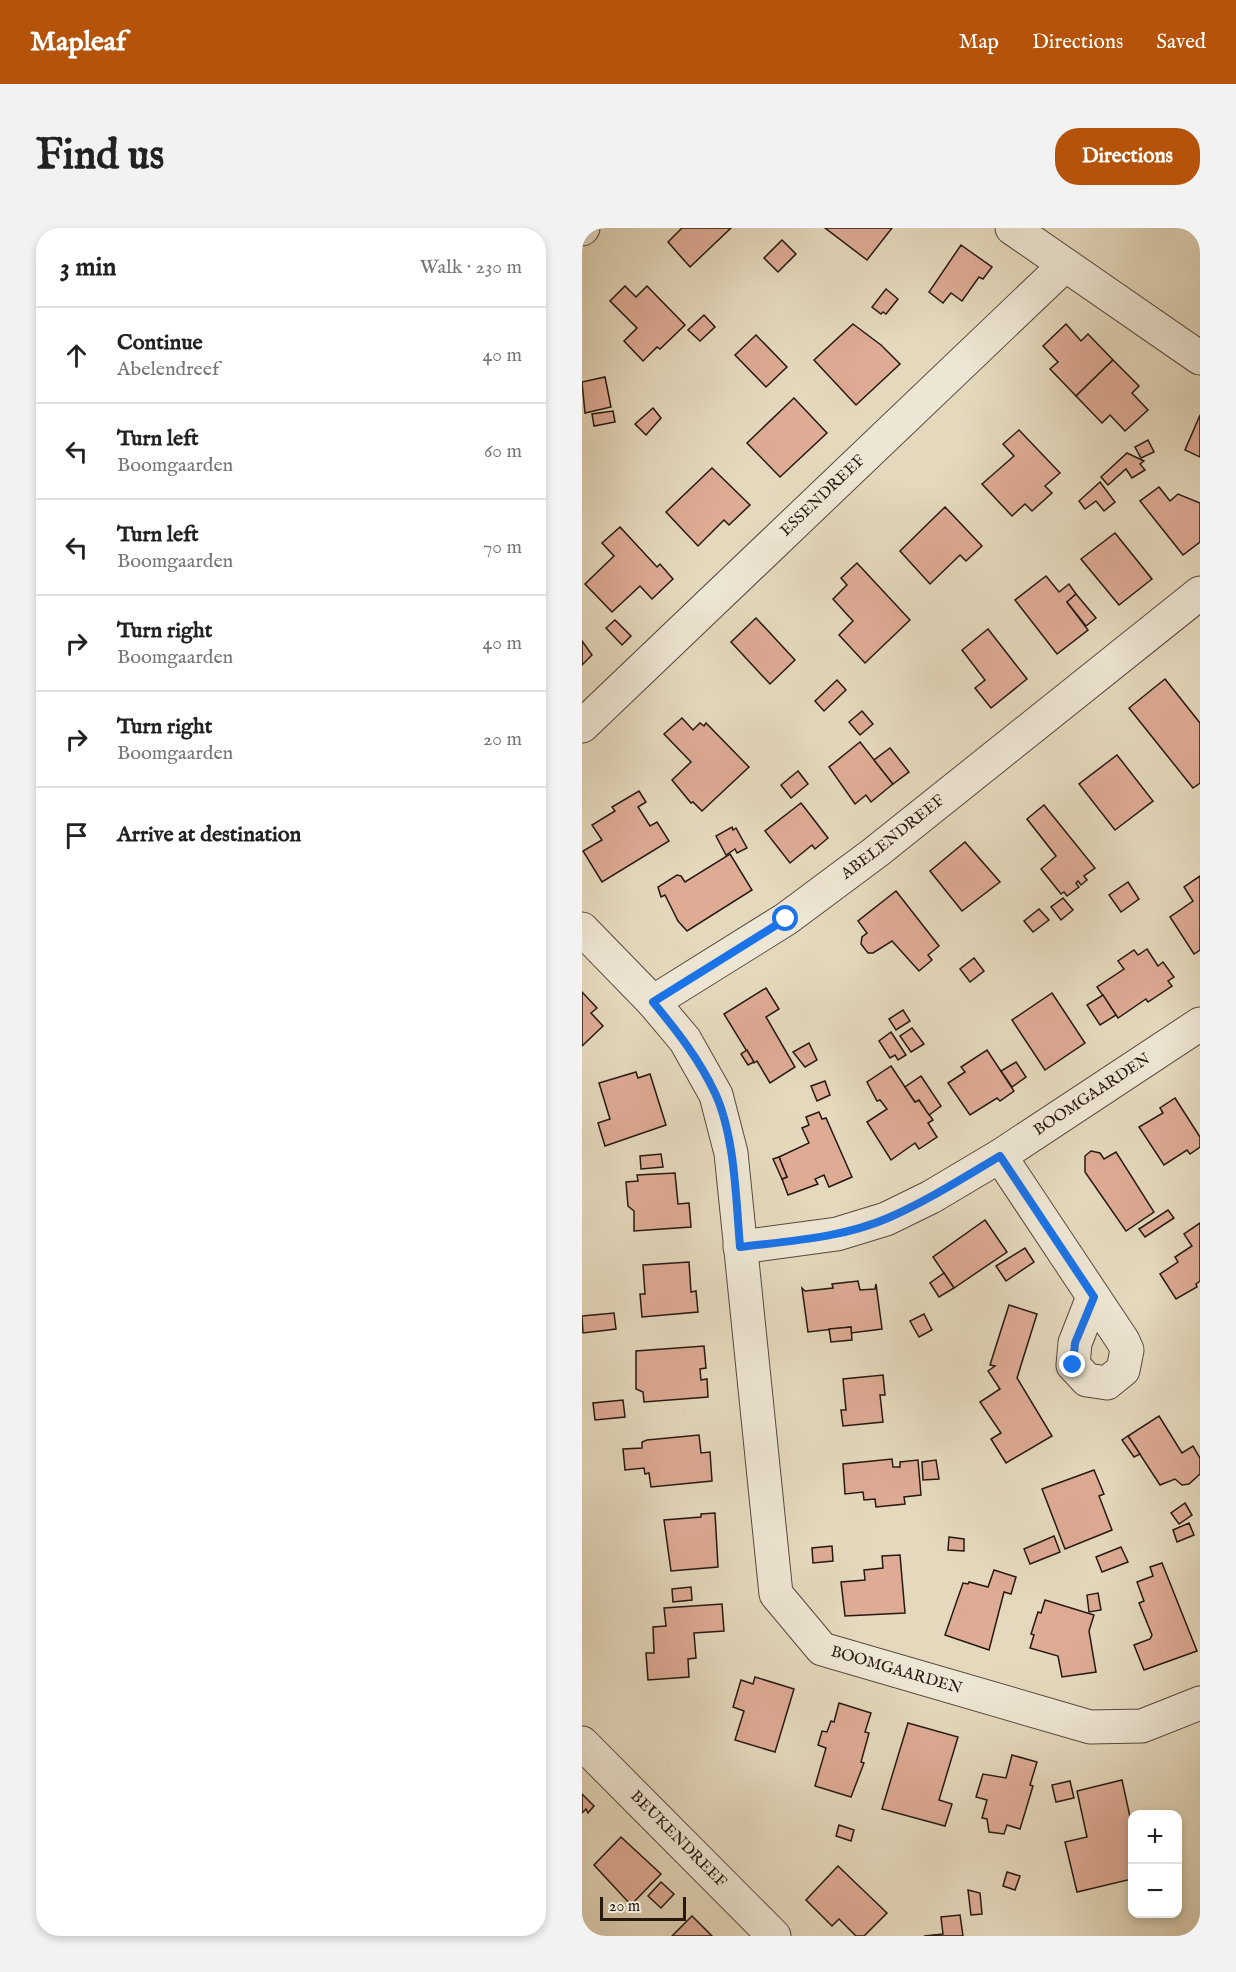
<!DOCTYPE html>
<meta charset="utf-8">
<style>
body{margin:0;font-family:"IM FELL English",serif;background:#f2f2f2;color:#222}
.controls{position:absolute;right:18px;bottom:18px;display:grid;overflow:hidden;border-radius:12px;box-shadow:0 3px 9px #0003}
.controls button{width:54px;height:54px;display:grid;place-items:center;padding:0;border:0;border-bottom:2px solid #e0e0e0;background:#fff;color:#222;font:30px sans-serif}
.scale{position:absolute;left:18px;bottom:15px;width:86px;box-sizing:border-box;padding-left:6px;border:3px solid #271911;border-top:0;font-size:16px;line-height:21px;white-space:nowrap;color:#271911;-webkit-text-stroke:4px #eee6d4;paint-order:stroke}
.stop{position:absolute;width:18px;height:18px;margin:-14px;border:4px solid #1a73e8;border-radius:50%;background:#fff}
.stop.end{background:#1a73e8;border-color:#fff;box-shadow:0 2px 6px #0008}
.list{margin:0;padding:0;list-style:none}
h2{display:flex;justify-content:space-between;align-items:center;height:78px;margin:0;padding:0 24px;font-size:26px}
h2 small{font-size:20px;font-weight:400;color:#767676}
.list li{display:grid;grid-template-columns:39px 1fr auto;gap:18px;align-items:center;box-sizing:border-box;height:96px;padding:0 24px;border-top:2px solid #e0e0e0}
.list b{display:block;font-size:22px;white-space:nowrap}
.list p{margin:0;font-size:20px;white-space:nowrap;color:#767676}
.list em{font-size:20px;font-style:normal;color:#767676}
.icon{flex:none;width:33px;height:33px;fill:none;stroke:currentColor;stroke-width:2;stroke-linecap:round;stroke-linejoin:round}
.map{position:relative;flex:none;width:618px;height:1708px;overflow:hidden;border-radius:24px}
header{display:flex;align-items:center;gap:36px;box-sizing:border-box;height:84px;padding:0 30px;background:#b45309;color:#fff}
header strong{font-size:28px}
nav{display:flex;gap:33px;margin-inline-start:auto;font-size:21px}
.intro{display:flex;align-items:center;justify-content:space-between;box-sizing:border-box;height:144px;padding:0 36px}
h1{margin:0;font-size:42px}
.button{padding:15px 27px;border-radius:24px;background:#b45309;color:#fff;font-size:21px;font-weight:700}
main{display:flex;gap:36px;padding:0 36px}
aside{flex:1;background:#fff;border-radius:24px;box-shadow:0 3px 9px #0003}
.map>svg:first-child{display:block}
.building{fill:#deab95;stroke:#271911;stroke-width:1.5}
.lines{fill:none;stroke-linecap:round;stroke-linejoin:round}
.minor-casing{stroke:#56493c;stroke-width:35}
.minor{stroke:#eee6d4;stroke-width:33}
.route{stroke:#1a73e8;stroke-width:8}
.labels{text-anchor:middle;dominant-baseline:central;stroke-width:4.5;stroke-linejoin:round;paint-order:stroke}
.street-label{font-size:16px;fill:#271911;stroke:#eee6d4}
</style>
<header>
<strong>Mapleaf</strong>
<nav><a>Map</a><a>Directions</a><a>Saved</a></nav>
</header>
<div class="intro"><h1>Find us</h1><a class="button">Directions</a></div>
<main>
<aside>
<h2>3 min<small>Walk · 230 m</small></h2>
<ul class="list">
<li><svg class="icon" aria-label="ahead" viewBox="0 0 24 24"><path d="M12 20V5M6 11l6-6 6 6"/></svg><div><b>Continue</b><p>Abelendreef</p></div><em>40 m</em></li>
<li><svg class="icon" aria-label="left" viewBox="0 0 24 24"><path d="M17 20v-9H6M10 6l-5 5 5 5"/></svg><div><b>Turn left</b><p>Boomgaarden</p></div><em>60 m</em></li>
<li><svg class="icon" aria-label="left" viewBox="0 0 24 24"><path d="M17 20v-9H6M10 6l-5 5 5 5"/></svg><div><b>Turn left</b><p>Boomgaarden</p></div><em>70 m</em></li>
<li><svg class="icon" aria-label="right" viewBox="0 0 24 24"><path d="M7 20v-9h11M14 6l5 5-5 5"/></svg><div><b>Turn right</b><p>Boomgaarden</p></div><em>40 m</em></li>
<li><svg class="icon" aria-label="right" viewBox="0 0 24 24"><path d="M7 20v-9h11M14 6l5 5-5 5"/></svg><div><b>Turn right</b><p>Boomgaarden</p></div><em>20 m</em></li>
<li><svg class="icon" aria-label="arrive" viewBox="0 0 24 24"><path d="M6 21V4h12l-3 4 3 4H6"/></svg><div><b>Arrive at destination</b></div></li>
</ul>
</aside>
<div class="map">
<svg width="618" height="1708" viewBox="0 0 618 1708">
<rect width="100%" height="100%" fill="#e5d9bd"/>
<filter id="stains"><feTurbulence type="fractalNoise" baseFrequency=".00333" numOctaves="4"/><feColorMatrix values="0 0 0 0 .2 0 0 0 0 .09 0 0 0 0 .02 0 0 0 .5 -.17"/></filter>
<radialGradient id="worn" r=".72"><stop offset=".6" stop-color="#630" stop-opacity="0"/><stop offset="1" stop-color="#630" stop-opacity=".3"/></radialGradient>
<g class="building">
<polygon points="100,0 149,0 108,39 86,14"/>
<polygon points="243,0 310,0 285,32"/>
<polygon points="200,12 214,26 196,44 182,30"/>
<polygon points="379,17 410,39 401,51 397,49 380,73 369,65 361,75 347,64"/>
<polygon points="43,58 54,69 65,58 103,97 78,121 75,119 61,133 42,113 55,100 28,73"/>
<polygon points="304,61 316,71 304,86 301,84 299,86 290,79"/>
<polygon points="122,87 133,99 118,113 106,102"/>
<polygon points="271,96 299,117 318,136 274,177 232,132"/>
<polygon points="484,96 499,113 506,106 531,132 494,168 468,141 476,134 461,118"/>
<polygon points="174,107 205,139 184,159 153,127"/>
<polygon points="531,132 557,158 550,165 566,182 543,203 528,187 520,195 494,168"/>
<polygon points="23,149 29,179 3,185 0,154"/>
<polygon points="212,170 245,205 198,249 165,215"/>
<polygon points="71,180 79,190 64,207 53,196"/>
<polygon points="31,183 33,194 12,198 10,186"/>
<polygon points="618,187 618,229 603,222"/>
<polygon points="437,202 478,245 463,258 470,265 450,283 443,276 430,288 400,256 432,228 421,216"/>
<polygon points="566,212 572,224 559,230 553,219"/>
<polygon points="545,225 562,233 558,236 563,242 550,250 544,241 526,257 519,249"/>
<polygon points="130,240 168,277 147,297 142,292 116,318 84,284"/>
<polygon points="518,254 533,274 522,283 514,273 503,281 497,273"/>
<polygon points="577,259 588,273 596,266 618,275 618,314 601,327 558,273"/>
<polygon points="363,279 400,318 384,333 378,327 348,356 318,323"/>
<polygon points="38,299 75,339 78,336 91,351 70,371 58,358 30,384 3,356 32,328 20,315"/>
<polygon points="533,305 570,351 537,377 499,331"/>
<polygon points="275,335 328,392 283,435 257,407 271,393 251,371 265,357 259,350"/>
<polygon points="464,348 477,364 487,356 494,366 485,374 506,402 475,426 433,372"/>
<polygon points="494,366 514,390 504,398 485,374"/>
<polygon points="174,390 213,432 188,456 149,414"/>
<polygon points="33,392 49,408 40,417 24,400"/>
<polygon points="406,401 445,451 409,480 393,460 403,452 380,422"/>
<polygon points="0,413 10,427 0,437"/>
<polygon points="583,451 618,495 618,555 611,560 547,480"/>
<polygon points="255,452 264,462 242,483 233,473"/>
<polygon points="280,483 291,496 278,507 267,494"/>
<polygon points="100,490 111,502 118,495 122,498 124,495 167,539 120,583 111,574 109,575 90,552 109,534 82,506"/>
<polygon points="278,514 311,556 289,574 284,567 273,576 247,539"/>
<polygon points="308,520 327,544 311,556 292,532"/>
<polygon points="535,527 571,573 533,602 497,556"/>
<polygon points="216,543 226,556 209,570 199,557"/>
<polygon points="57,563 64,574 56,579 68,598 75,594 87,613 20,654 1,623 20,612 10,597 33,583 30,579"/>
<polygon points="219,575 246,610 233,621 230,617 208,635 183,603"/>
<polygon points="462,577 513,640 502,648 505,652 499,657 496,653 494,655 497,659 485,668 482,664 479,666 459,641 474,628 445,591"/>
<polygon points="150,599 151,602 154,600 165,620 155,625 153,621 144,627 134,608"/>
<polygon points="383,614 418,654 380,683 348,643"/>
<polygon points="148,626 170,662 105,703 96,693 83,667 79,669 76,659 95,647 99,648 103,654"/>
<polygon points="618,648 618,722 612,726 588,689 611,673 602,659"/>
<polygon points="546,654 557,671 539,684 527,667"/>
<polygon points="314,663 357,718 346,727 350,732 337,743 310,713 291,725 286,725 279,716 280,709 285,705 276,693"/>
<polygon points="481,670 491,682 479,692 469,679"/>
<polygon points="457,681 467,692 451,704 442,693"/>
<polygon points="565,721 576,738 581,734 592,749 586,753 590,758 566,774 564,771 536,790 515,759 542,741 536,733 552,722 556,727"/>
<polygon points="392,730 402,743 388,754 378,741"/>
<polygon points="184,760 197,781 184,789 213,839 188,855 175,833 172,835 142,786"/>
<polygon points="0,764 15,780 9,785 21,798 0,818"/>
<polygon points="470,765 503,815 463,842 430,792"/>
<polygon points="521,767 534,787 518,797 505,777"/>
<polygon points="321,782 328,793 314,802 307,791"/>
<polygon points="330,800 342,816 329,824 318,808"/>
<polygon points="309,804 324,827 316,832 313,827 308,830 297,813"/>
<polygon points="227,815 235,832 223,839 211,824"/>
<polygon points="165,822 172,834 166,837 159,826"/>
<polygon points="405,822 432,863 418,873 415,870 388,887 366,855 383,844 379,839"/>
<polygon points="434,834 444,849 430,859 419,843"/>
<polygon points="309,838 333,874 337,872 351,892 346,895 355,909 337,921 333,915 309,932 285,894 305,881 298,872 295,873 285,854"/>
<polygon points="54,844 56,850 68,846 84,897 23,918 16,895 28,891 17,855"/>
<polygon points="339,848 359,878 347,887 337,872 333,874 323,859"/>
<polygon points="243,853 248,867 235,873 229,858"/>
<polygon points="593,870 618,909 618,919 608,926 605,922 582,937 557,899 581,885 578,880"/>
<polygon points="237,884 240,891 244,890 270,949 247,959 242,947 233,951 236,956 206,967 200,951 205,949 197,929 227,915 220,900 227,897 224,889"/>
<polygon points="509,923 518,925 522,931 534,924 572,984 544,1003 503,944 503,928"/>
<polygon points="79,926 81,939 59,941 58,928"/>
<polygon points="197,929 205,949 200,951 191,931"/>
<polygon points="93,945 96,976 107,975 109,999 52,1003 52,983 46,978 44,954 56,953 55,947"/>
<polygon points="586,982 592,990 563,1009 557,1001"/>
<polygon points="403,992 425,1024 372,1060 351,1029"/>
<polygon points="618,995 618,1053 614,1056 615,1059 594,1071 578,1046 596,1034 593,1029 610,1018 602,1006"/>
<polygon points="443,1020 452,1034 424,1053 414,1038"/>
<polygon points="107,1034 109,1064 114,1063 116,1084 60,1089 58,1066 63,1066 61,1037"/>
<polygon points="362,1045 372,1060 357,1069 348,1055"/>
<polygon points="276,1053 278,1062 293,1061 294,1056 300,1101 269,1105 269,1099 226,1104 220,1060 223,1063 251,1060 250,1056"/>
<polygon points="427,1077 455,1086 435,1150 470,1208 424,1235 409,1211 419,1205 398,1174 418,1161 406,1143 413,1138 408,1137"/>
<polygon points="32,1085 34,1101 1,1105 0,1088"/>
<polygon points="342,1086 350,1102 337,1109 328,1093"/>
<polygon points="269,1099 270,1112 249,1114 247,1101"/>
<polygon points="122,1118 124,1140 118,1141 119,1152 125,1151 126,1169 62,1174 61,1164 54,1161 54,1123"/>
<polygon points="301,1147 303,1167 298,1167 301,1194 261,1198 259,1182 264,1182 261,1151"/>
<polygon points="41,1172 43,1189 13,1192 11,1175"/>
<polygon points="577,1188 600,1225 611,1218 618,1230 618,1246 607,1256 600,1257 593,1251 578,1257 546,1208"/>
<polygon points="117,1207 119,1225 128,1224 130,1253 69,1259 67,1245 63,1246 62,1240 43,1242 41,1221 60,1220 60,1214 65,1212"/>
<polygon points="546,1208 558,1226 552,1229 540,1212"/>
<polygon points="310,1231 311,1239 318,1239 318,1234 336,1232 339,1267 322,1269 323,1276 294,1279 293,1271 282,1272 281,1264 263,1266 261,1236"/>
<polygon points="354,1232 357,1251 341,1252 340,1234"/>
<polygon points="512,1242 522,1266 517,1268 530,1302 483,1321 460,1261"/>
<polygon points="603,1275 610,1287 597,1296 589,1285"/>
<polygon points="133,1285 136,1339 89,1343 82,1292 119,1289 119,1286"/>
<polygon points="607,1295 612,1307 595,1314 591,1302"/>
<polygon points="472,1308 478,1324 448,1336 442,1321"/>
<polygon points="367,1309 382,1311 382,1323 366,1322"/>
<polygon points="250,1318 251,1333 231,1335 230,1320"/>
<polygon points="539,1319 546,1334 520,1344 514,1329"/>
<polygon points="318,1327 323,1385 263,1388 259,1354 283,1352 282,1342 301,1340 300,1328"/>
<polygon points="580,1335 615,1423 562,1442 552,1417 568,1411 570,1407 557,1375 562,1373 555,1354 571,1348 568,1339"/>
<polygon points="412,1342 434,1349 429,1366 422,1364 407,1422 363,1407 381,1355 386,1356 387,1354 406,1359"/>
<polygon points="109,1359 110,1372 91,1374 90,1361"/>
<polygon points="516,1365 519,1382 507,1384 505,1367"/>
<polygon points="463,1372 512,1387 507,1403 514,1444 480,1449 476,1428 448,1420 452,1407 449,1406 456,1384 459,1385"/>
<polygon points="140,1376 142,1403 112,1405 114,1430 106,1431 107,1449 66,1452 64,1425 72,1425 71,1399 84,1398 82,1380"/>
<polygon points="173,1449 212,1461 193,1524 153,1512 162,1483 151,1479 159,1452 171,1456"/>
<polygon points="257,1475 289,1485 283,1504 287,1505 279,1534 282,1535 269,1569 233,1558 244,1520 236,1517 240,1503 245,1504 249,1493 252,1494"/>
<polygon points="326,1495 376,1509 357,1572 370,1576 363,1598 300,1581"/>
<polygon points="430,1527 455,1534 448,1557 451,1558 438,1601 425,1597 422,1606 407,1604 405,1591 400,1590 405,1572 394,1569 401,1546 424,1550"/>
<polygon points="540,1552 550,1598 550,1651 495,1664 483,1614 505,1609 495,1563"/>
<polygon points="488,1553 492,1570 474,1574 470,1557"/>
<polygon points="0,1566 12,1578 6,1585 4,1581 0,1585"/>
<polygon points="257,1597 272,1602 269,1613 254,1608"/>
<polygon points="39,1609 79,1646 49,1677 12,1637"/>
<polygon points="256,1638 305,1685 282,1708 274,1708 257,1691 250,1698 224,1672"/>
<polygon points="425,1644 438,1648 433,1662 421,1658"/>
<polygon points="79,1654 92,1666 79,1680 66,1668"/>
<polygon points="386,1662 398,1665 400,1686 389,1687"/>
<polygon points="378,1687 381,1708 342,1708 361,1706 359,1689"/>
<polygon points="110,1688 130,1708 90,1708"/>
</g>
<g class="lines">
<g class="minor-casing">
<g id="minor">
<polyline points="430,0 618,130"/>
<polyline points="0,1 1,0"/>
<path id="s1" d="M0,498L482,38"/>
<path id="s2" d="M0,701L71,774L204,691L294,624L618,365"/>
<path id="s3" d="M71,774L103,812L134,867L149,925L194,1366L240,1421L508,1499L560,1498L618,1475"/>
<polyline points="418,928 541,1113 545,1122 541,1142 525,1155 505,1152 491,1137 493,1115 511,1069"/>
<path id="s4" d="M158,1019L255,1006L304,991L349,969L418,928L618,796"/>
<path id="s5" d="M0,1515L192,1708"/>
</g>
</g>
<use href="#minor" class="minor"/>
</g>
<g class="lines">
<path class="route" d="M204,691L71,774C95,803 117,831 133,865C153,908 154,972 158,1019C207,1013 260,1010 306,990C345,973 381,950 418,928L512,1069L493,1115L491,1137"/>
</g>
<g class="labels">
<g class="street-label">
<text stroke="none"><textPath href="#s1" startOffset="333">ESSENDREEF</textPath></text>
<text stroke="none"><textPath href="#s2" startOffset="393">ABELENDREEF</textPath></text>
<text stroke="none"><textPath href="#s4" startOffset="390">BOOMGAARDEN</textPath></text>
<text stroke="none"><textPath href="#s3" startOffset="765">BOOMGAARDEN</textPath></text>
<text stroke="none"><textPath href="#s5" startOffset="136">BEUKENDREEF</textPath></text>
</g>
</g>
<rect width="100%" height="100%" filter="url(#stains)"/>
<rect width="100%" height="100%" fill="url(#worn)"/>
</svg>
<div class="controls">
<button>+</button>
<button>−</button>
</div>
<div class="scale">20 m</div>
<div class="stop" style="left:204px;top:691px"></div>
<div class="stop end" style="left:491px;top:1137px"></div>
</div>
</main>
